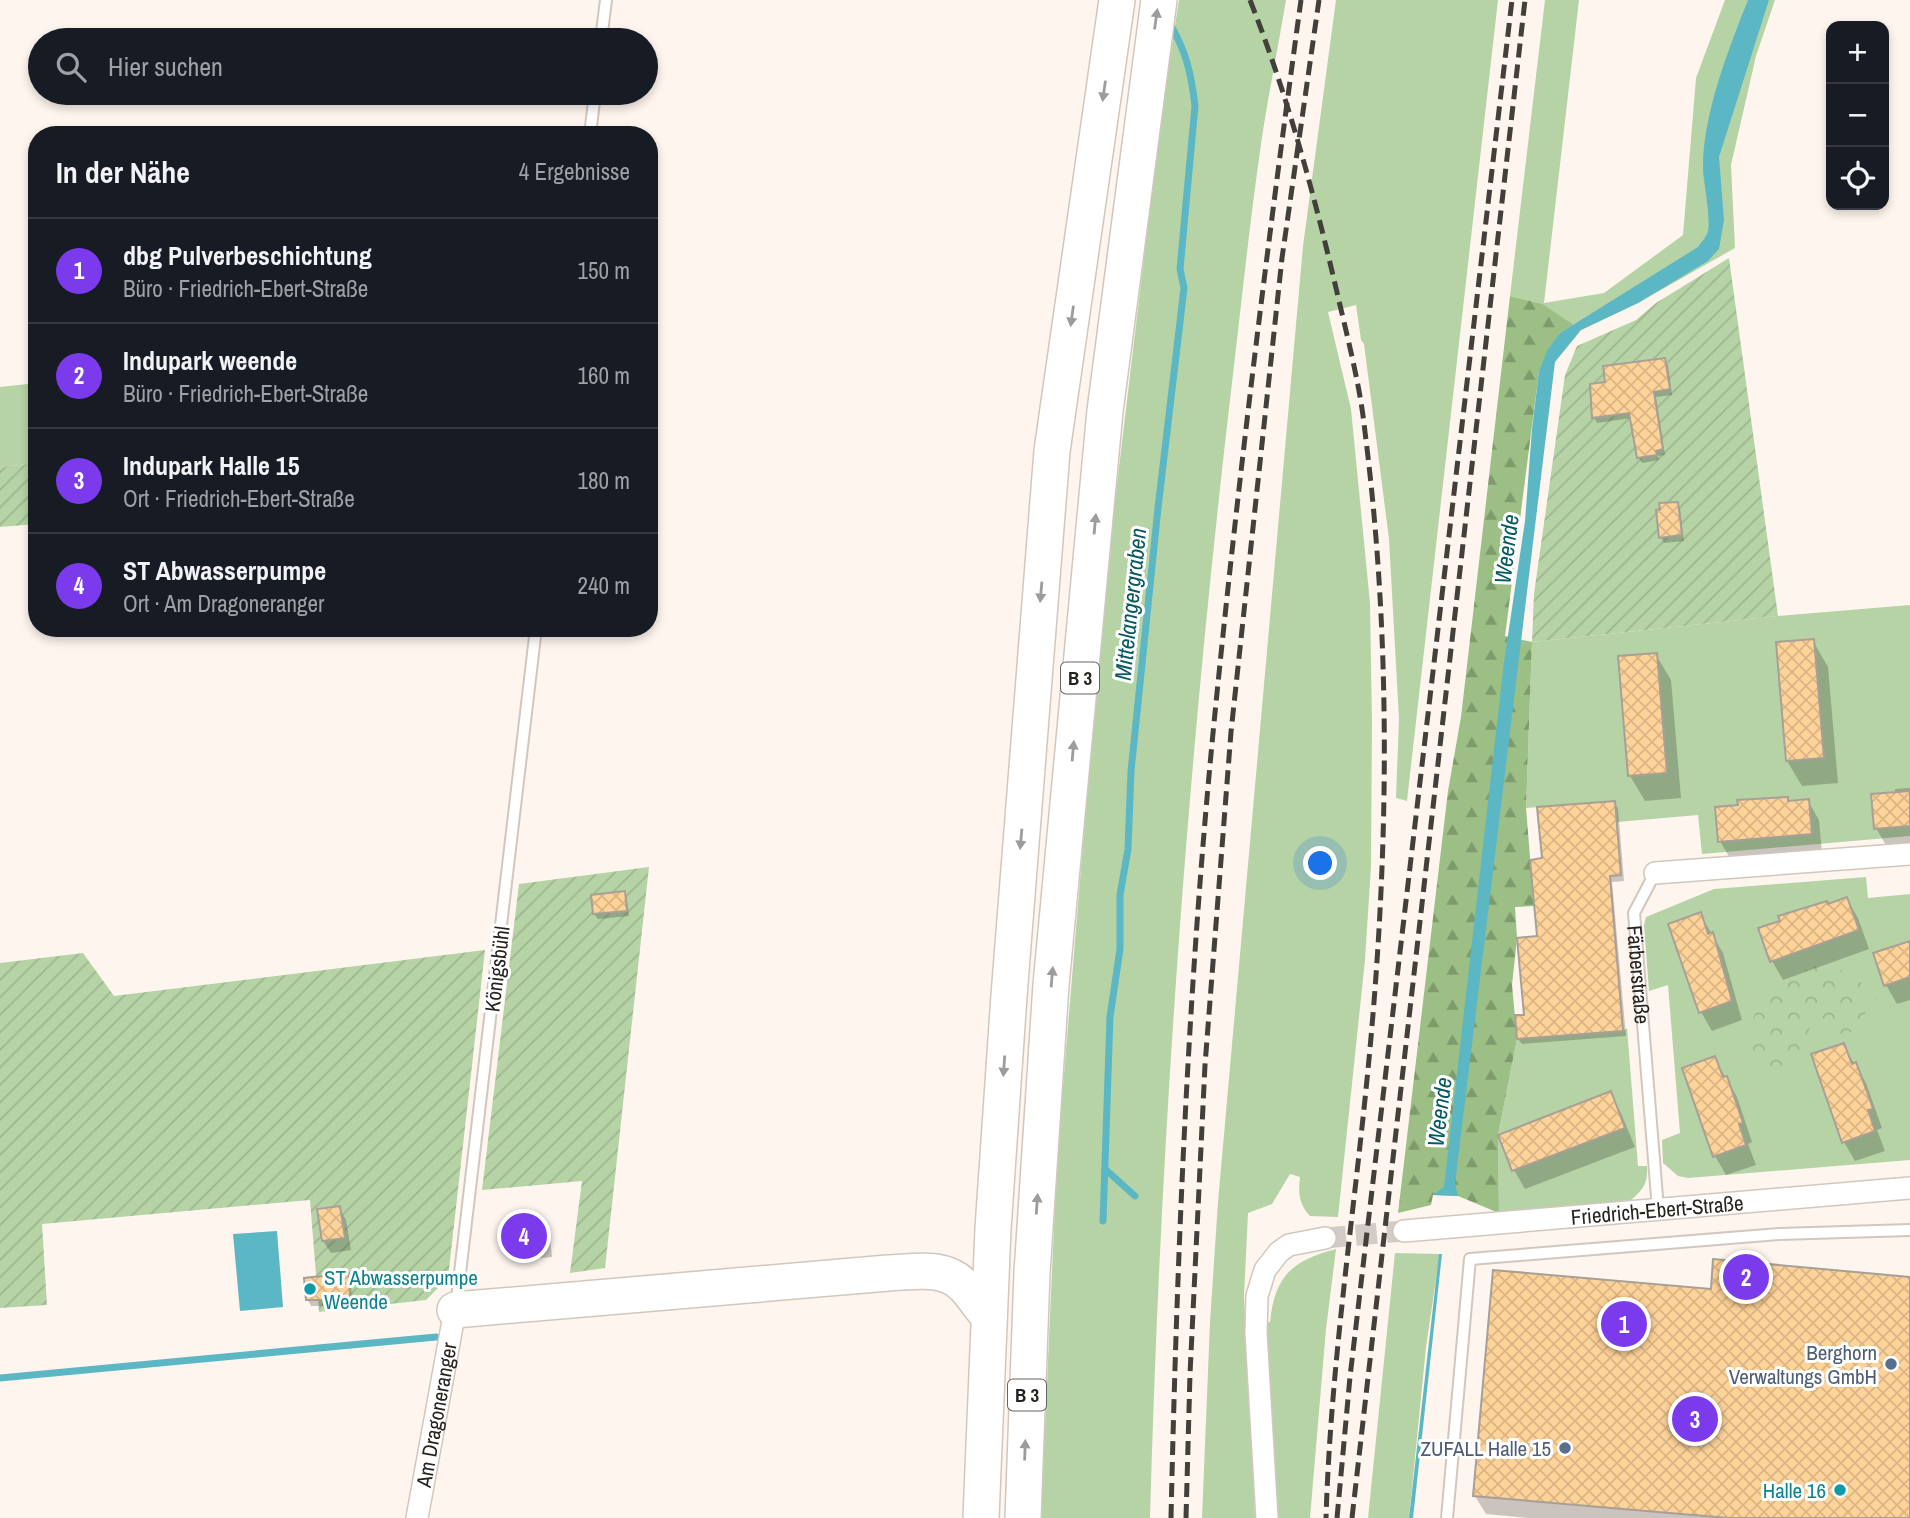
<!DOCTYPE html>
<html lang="de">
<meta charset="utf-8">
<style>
body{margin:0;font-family:"Archivo Narrow",sans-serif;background:#242831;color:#f1f3f6}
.controls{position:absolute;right:21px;top:21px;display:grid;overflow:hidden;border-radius:14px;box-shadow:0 4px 10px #0003}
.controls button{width:63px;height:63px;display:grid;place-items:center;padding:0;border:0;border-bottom:2px solid #363941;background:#171b24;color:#f1f3f6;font:35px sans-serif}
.you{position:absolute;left:1321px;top:864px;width:24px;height:24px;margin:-18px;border:5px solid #fff;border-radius:50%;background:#1a73e8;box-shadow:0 0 0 10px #1a73e833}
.badge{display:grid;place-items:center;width:46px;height:46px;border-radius:50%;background:#7c3aed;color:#fff;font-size:23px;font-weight:700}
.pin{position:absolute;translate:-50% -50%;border:4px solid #fff;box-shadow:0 2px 7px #0006}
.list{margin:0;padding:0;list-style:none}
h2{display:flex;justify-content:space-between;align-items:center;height:91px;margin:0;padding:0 28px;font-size:30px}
h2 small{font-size:23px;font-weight:400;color:#9ea1a6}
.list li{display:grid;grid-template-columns:46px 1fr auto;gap:21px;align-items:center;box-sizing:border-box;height:105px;padding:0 28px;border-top:2px solid #363941}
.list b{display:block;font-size:26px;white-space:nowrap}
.list p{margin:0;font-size:23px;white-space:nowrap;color:#9ea1a6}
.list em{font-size:23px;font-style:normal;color:#9ea1a6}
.icon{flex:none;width:38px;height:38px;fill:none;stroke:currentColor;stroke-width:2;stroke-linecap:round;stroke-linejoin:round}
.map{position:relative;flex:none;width:1910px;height:1518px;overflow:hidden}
.search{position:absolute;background:#171b24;box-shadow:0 4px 10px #0003;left:28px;top:28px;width:630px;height:77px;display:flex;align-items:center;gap:18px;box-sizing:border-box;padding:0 24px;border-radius:38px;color:#9ea1a6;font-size:26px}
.panel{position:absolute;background:#171b24;box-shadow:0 4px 10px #0003;left:28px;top:126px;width:630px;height:511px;border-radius:28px}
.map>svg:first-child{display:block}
.grass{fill:#b6d3a6}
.forest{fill:url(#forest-firs)}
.park{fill:url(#park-crowns)}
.garden{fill:url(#garden-furrows)}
.water{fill:#5cb7c5}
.shadow{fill:#0003}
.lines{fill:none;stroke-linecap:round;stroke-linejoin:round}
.stream{stroke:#5cb7c5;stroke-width:7}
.building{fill:url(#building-cross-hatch);stroke:#a8a097;stroke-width:2}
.minor-tunnel{stroke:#d3cbc5;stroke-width:21;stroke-dasharray:21 10;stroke-linecap:butt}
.service-casing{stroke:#d1c7be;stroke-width:14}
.minor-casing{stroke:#d1c7be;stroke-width:24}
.trunk-casing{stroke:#d1c7be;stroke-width:38}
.service{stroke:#fff;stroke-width:10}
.minor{stroke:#fff;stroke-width:21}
.trunk{stroke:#fff;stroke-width:35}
.rail{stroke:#433f3b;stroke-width:5;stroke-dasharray:14 7;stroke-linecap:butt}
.oneway{fill:#9e9c9b}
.culture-dot{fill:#0f9aa8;stroke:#fff;stroke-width:2.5}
.service-dot{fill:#5c6f8a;stroke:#fff;stroke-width:2.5}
.labels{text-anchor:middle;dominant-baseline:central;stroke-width:6;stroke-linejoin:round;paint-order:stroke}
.shield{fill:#fff;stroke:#686563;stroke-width:2}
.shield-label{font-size:19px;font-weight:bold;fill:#272320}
.street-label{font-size:21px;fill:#272320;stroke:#fff}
.culture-label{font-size:21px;fill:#0d838f;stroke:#fff;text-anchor:start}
.service-label{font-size:21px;fill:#4e5e75;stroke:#fff;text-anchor:end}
.water-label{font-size:23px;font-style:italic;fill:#065963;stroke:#fff}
</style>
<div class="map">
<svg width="1910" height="1518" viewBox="0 0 1910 1518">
<defs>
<pattern id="forest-firs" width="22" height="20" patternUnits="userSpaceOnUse" patternTransform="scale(1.75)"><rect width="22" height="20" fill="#9bbf85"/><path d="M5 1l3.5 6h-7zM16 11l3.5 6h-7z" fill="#7e9b6c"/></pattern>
<pattern id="park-crowns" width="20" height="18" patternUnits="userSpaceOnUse" patternTransform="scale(1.75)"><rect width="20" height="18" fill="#b6d3a6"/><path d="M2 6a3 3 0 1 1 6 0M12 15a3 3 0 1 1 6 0" fill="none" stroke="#9cb58f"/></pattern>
<pattern id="garden-furrows" width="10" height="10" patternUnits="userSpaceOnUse" patternTransform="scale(1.75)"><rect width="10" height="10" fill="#b6d3a6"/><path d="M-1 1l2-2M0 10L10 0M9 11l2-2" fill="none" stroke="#9cb58f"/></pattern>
<pattern id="building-cross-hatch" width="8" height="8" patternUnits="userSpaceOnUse" patternTransform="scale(1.75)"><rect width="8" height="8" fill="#fed399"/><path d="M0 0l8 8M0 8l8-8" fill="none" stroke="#dab584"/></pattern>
</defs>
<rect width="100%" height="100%" fill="#fef5ee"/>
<g class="grass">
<path d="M1179,0H1286C1278,48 1268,96 1261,144C1248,235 1239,326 1228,417C1186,783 1160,1150 1150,1518H1041L1057,1159L1103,602L1161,115Z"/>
<path d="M1336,0H1498L1407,801L1396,798L1399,719L1389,539L1364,344L1361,340L1356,305L1328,312L1351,409L1370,603L1372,723L1371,866L1365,960L1338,1217L1310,1216C1299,1204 1298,1193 1300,1177L1290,1174L1272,1204L1248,1213L1244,1296L1255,1518H1202L1210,1322L1218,1202L1303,246Z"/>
<polygon points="1545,0 1579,0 1544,303 1604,293 1683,235 1696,78 1725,0 1775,0 1756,56 1731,165 1735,248 1638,303 1581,330 1543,304 1510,296"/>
<polygon points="37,383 37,463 0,467 0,387"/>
<polygon points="1910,605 1910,836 1702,854 1698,815 1617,822 1615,801 1526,808 1532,642 1778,616"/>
<polygon points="1866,877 1868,898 1910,894 1910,1160 1688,1178 1678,1176 1663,1163 1662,1140 1680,1133 1668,985 1649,991 1644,925 1646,917 1714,889"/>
<path d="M1627,1028L1638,1166H1647C1648,1182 1644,1189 1631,1200L1499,1213L1498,1135L1517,1039L1623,1031Z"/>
<path d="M1336,1249L1326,1329L1310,1518H1279L1276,1506L1266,1323L1270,1322C1275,1275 1292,1261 1336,1249Z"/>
<polygon points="1395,1253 1439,1254 1439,1259 1426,1347 1409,1518 1368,1518"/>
</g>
<polygon class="forest" points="1510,296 1543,304 1574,325 1560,333 1539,371 1505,636 1532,642 1526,808 1534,906 1515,907 1517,938 1512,985 1517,1039 1498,1135 1499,1213 1458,1196 1433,1195 1431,1205 1398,1213 1448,791 1461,717"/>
<polygon class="park" points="1826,960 1880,995 1848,1036 1813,1023 1787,1072 1738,1054 1765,991"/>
<g class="garden">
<polygon points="1729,258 1778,616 1532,642 1534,594 1565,375 1577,346 1636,320 1656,303"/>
<polygon points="37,463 37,524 0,527 0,467"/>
<polygon points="649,867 605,1268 570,1273 582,1181 482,1190 519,884"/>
<polygon points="485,950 448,1278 426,1300 319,1312 310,1200 42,1224 47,1305 0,1308 0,963 83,953 114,996"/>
</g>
<g class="water">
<path d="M1748,0H1769L1719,157L1724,220L1719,249L1708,261L1638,303L1581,330L1555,362L1455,1184L1458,1196L1433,1195L1444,1187L1504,662L1525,521L1532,429L1539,371L1547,351L1560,333L1698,247C1701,243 1705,238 1707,234C1712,223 1704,185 1703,170C1702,117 1728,50 1748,0Z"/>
<polygon points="277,1231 283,1307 240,1311 233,1234"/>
<polygon points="1439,1254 1442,1254 1413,1518 1409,1518"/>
</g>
<g class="shadow">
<polygon points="1664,359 1668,365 1672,395 1656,397 1665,455 1658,456 1659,460 1642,463 1639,458 1632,418 1597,423 1594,418 1607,383"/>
<polygon points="1677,503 1680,509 1684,541 1664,543 1661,537"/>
<polygon points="1813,641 1828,667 1838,783 1802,786 1787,761"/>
<polygon points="1656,655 1671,680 1681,798 1645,801 1630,776"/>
<polygon points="1910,788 1910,846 1887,847 1876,828 1895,794 1895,789"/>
<polygon points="1787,798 1789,803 1808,801 1819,820 1822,853 1731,860 1720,841"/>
<polygon points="1614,803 1618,808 1624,881 1612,882 1626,1036 1522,1044 1518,1039 1526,1016 1538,938 1544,860"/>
<polygon points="624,893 627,899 629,916 598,919 594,914"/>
<polygon points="1847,899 1858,918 1869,949 1783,980 1772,961 1827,906"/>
<polygon points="1700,914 1723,953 1742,1020 1712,1031 1701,1012"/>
<polygon points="1910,943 1910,1000 1897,1004 1886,985"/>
<polygon points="1843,1045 1866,1083 1882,1128 1877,1130 1885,1151 1855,1161 1844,1142"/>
<polygon points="1714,1058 1737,1097 1752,1142 1748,1144 1756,1165 1726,1175 1715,1156"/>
<polygon points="1610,1094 1621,1113 1635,1147 1525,1189 1514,1170 1501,1136"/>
<polygon points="339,1208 346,1220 351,1250 331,1253 323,1241"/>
<polygon points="543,1225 550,1238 552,1257 513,1260 506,1247"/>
<polygon points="348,1275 351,1281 352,1306 311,1306 308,1300"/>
<polygon points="1910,1278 1910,1518 1528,1518 1486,1514 1475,1496 1712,1291"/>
</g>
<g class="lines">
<g class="stream">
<polyline points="1105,1169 1135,1196"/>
<path d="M1103,1221L1110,1017L1120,949V895L1128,849L1131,771L1158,508L1184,288L1180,269L1195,106C1191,72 1186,51 1169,22"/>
<polyline points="0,1378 436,1337"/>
</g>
</g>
<g class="building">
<polygon points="1665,358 1670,389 1654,392 1663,449 1656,451 1657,455 1637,458 1629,413 1592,418 1590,384 1605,382 1603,366"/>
<polygon points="1678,502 1682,535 1659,538 1656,510 1660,509 1659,503"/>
<polygon points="1814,639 1824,758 1786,761 1776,642"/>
<polygon points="1657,653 1667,773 1628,776 1618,656"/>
<polygon points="1910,791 1910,826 1874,829 1871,794"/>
<polygon points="1788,797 1788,801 1809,799 1812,834 1718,842 1715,807 1738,805 1737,800"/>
<polygon points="1615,801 1621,875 1610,876 1623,1031 1517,1039 1515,1015 1524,1015 1517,938 1537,936 1530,860 1542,858 1537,807"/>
<polygon points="625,891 627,911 593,914 591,895"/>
<polygon points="1847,897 1859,930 1770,962 1758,928 1780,921 1778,916 1827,901 1828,904"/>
<polygon points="1701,912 1708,934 1713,932 1732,1001 1699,1013 1668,924"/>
<polygon points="1910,941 1910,977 1884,986 1873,953"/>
<polygon points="1844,1043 1852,1064 1856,1062 1870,1100 1873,1109 1868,1110 1875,1131 1842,1143 1811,1054"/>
<polygon points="1715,1056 1723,1077 1727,1076 1743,1123 1739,1124 1746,1145 1713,1157 1682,1068"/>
<polygon points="1611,1091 1625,1128 1512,1171 1498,1135"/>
<polygon points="340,1206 345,1238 322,1241 317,1209"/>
<polygon points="544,1224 546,1245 504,1248 503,1227"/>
<polygon points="1713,1259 1910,1277 1910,1518 1728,1518 1473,1496 1493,1270 1711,1289"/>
<polygon points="349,1273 350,1300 306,1300 304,1278"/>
</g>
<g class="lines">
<polyline class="minor-tunnel" points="1325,1238 1404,1231"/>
<g class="service-casing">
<g id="service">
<polyline points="601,40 606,0"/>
<polyline points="590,135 595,93"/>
<path id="s1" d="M1655,873L1634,913L1658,1209"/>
<polyline points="456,1307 536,628"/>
<polyline points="1447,1518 1470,1259 1779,1234 1910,1230"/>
</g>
</g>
<g class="minor-casing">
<g id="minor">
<polyline points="1655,873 1910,854"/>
<path id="s2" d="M1404,1231L1910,1188"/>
<path id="s3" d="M417,1518L455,1310"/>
<polyline points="1267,1518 1256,1333 1257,1296 1265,1270 1279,1252 1289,1245 1325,1238"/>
</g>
</g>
<g class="trunk-casing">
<g id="trunk">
<path d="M455,1310L888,1273C914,1272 944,1265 964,1286C973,1295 980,1307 989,1317"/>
<polyline points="981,1518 993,1229 1009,996 1052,451 1117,0"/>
<polyline points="1023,1518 1032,1273 1051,985 1105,411 1159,0"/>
</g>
</g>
<use href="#service" class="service"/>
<use href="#minor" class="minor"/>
<use href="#trunk" class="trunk"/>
<g class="rail">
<path d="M1250,0C1287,94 1313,190 1336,288C1347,336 1360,384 1365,432C1390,629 1389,829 1372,1026C1358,1190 1331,1353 1326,1518"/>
<path d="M1171,1518C1177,1253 1188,987 1214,723C1238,481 1268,240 1301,0"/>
<polyline points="1186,1518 1190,1374 1205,1065 1231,732 1282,258 1319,0"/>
<polyline points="1337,1518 1350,1377 1512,0"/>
<polyline points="1352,1518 1525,0"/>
</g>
</g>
<defs><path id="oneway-solid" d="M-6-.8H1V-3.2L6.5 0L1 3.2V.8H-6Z" transform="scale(1.75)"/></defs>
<g class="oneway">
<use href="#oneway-solid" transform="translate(1156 19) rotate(-82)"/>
<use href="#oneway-solid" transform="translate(1104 91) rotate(98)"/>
<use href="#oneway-solid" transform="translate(1072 316) rotate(98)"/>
<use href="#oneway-solid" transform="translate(1095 524) rotate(-85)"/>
<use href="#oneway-solid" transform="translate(1041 592) rotate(95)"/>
<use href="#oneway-solid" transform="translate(1073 751) rotate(-85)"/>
<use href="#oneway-solid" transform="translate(1021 839) rotate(95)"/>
<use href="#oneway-solid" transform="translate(1052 977) rotate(-85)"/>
<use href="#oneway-solid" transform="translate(1004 1066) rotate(94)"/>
<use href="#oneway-solid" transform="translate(1037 1204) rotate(-86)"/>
<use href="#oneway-solid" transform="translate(1025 1450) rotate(-88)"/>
</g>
<g class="culture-dot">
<circle cx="310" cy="1289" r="7"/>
<circle cx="1840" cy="1490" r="7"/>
</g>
<g class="service-dot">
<circle cx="1891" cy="1364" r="7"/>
<circle cx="1565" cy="1448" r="7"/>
</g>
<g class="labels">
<g class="shield">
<rect x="1061" y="662.5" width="38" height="31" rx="5"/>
<rect x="1008" y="1379.5" width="38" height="31" rx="5"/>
</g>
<g class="shield-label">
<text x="1080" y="678">B 3</text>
<text x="1027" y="1395">B 3</text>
</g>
<g class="street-label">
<text transform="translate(497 969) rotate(-83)">Königsbühl</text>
<text stroke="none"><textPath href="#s1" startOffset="107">Färberstraße</textPath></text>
<text stroke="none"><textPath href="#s2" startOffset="254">Friedrich-Ebert-Straße</textPath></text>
<text stroke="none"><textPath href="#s3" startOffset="105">Am Dragoneranger</textPath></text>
</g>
<g class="culture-label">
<text x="324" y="1277">ST Abwasserpumpe<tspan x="324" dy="24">Weende</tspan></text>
<text x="1826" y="1490" text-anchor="end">Halle 16</text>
</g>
<g class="service-label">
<text x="1877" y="1352">Berghorn<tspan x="1877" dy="24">Verwaltungs GmbH</tspan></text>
<text x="1551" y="1448">ZUFALL Halle 15</text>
</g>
<g class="water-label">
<text transform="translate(1506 549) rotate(-83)">Weende</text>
<text transform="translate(1130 604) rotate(-84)">Mittelangergraben</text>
<text transform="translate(1439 1112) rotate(-83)">Weende</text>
</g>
</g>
</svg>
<div class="controls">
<button>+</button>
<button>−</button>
<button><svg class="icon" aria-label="locate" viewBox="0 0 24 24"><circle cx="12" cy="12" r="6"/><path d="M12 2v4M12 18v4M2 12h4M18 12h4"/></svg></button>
</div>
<div class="you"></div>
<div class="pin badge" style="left:1624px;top:1324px">1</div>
<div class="pin badge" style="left:1746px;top:1277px">2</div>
<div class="pin badge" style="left:1695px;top:1419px">3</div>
<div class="pin badge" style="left:524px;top:1236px">4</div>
<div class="search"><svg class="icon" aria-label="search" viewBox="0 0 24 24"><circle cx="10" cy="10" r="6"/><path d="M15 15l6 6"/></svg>Hier suchen</div>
<section class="panel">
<h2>In der Nähe<small>4 Ergebnisse</small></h2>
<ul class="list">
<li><span class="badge">1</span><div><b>dbg Pulverbeschichtung</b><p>Büro · Friedrich-Ebert-Straße</p></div><em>150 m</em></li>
<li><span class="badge">2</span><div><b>Indupark weende</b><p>Büro · Friedrich-Ebert-Straße</p></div><em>160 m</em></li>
<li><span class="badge">3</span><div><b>Indupark Halle 15</b><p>Ort · Friedrich-Ebert-Straße</p></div><em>180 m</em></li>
<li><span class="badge">4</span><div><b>ST Abwasserpumpe</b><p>Ort · Am Dragoneranger</p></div><em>240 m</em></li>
</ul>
</section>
</div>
